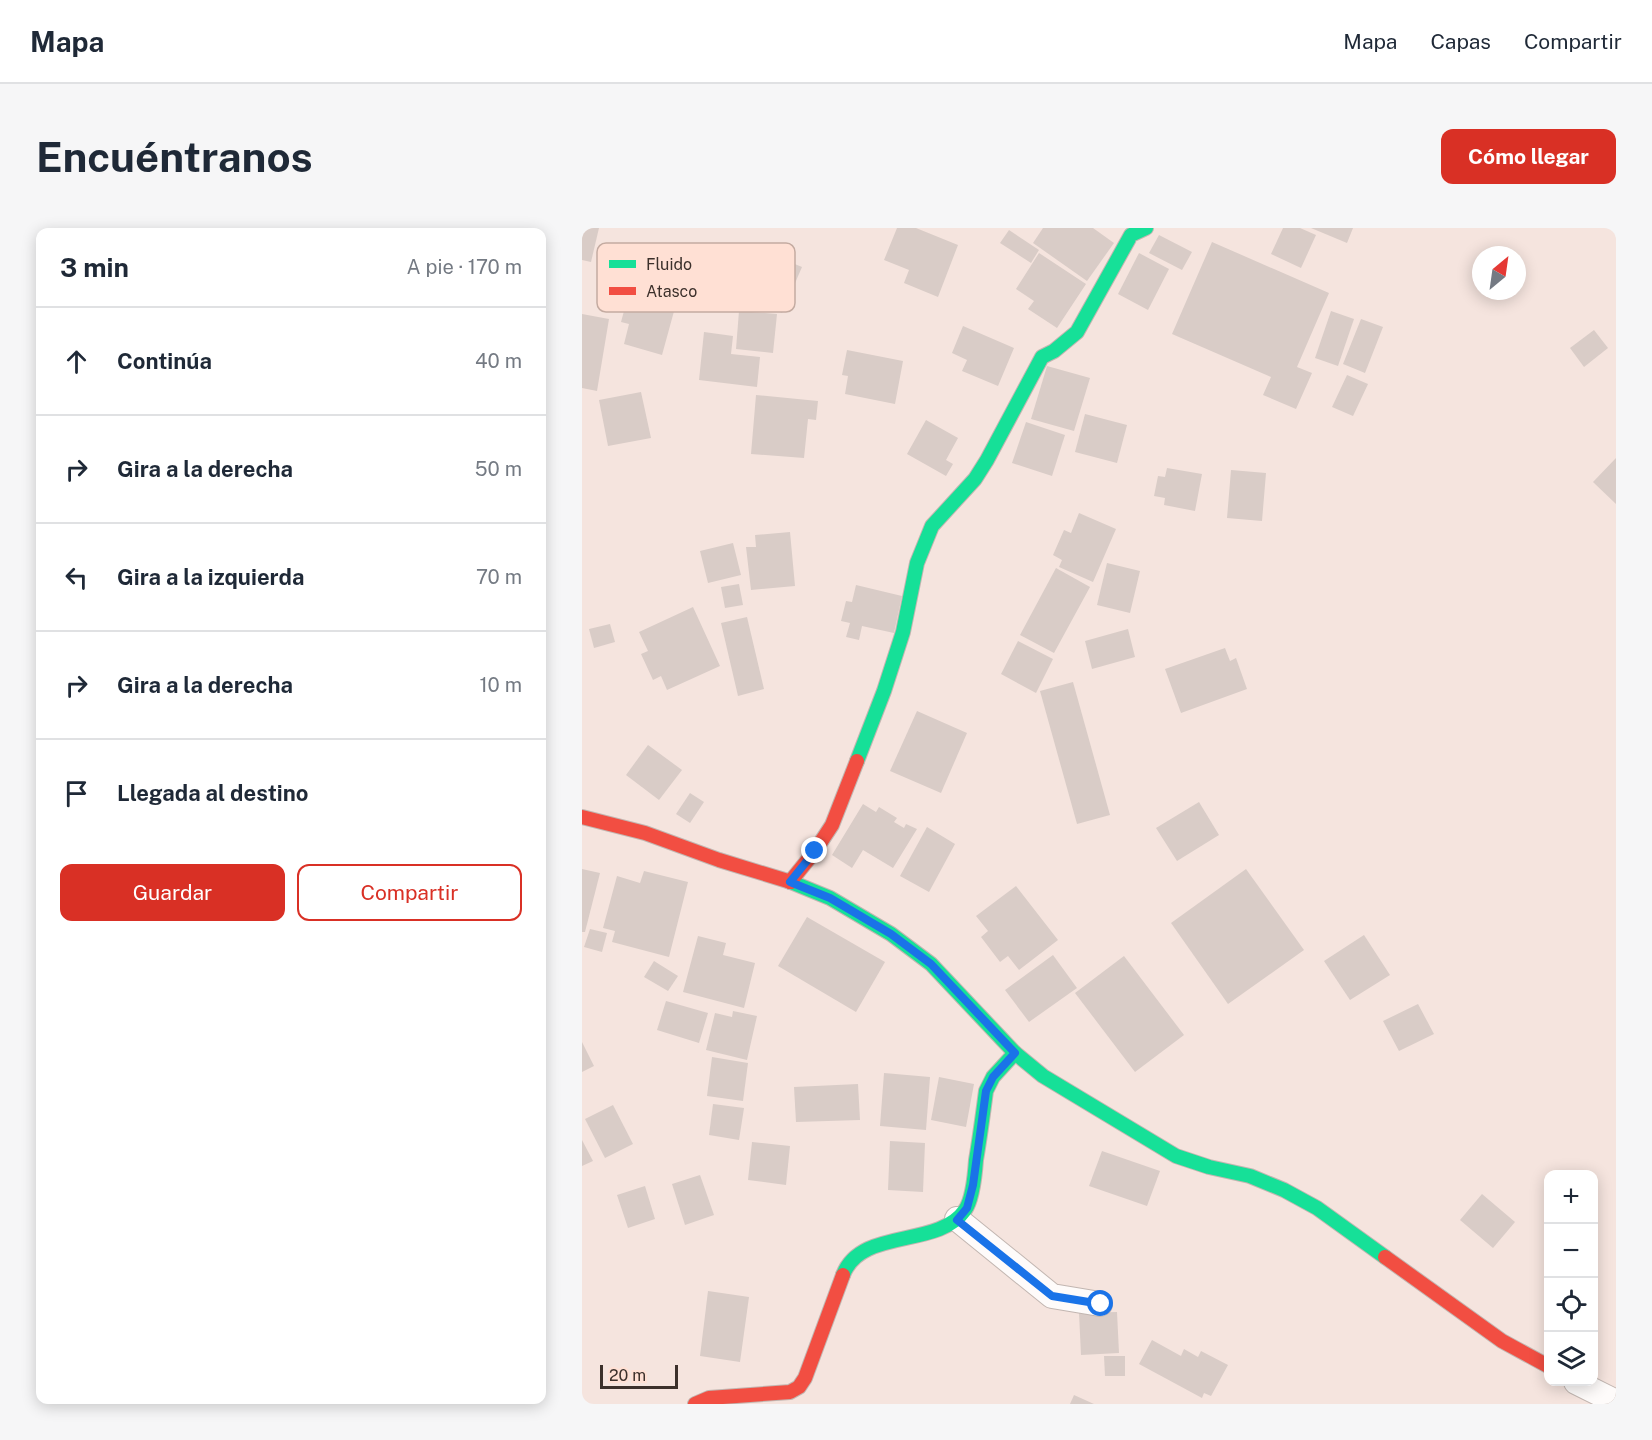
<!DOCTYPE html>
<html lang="es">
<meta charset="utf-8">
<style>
body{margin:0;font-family:"Public Sans",sans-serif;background:#f6f6f7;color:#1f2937}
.controls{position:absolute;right:18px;bottom:18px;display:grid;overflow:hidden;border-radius:12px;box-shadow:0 3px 15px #0003}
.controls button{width:54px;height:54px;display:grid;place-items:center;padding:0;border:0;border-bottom:2px solid #e0e1e3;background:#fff;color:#1f2937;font:30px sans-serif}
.compass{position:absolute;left:890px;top:18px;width:54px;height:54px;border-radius:50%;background:#fff;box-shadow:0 3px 15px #0003;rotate:29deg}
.scale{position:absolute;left:18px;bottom:15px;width:78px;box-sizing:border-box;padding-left:6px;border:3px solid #3c302b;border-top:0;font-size:16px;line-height:21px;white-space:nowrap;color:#3c302b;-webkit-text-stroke:4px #ffe0d4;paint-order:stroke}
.stop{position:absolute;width:18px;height:18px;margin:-14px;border:4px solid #1a73e8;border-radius:50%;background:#fff}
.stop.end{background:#1a73e8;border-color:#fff;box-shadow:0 2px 6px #0008}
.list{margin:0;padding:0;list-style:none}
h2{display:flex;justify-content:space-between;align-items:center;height:78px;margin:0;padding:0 24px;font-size:26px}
h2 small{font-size:20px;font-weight:400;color:#747a83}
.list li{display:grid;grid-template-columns:39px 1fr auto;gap:18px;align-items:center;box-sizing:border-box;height:108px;padding:0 24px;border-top:2px solid #e0e1e3}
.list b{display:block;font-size:22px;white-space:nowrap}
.list em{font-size:20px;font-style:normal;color:#747a83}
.actions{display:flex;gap:12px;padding:18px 24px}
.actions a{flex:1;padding:14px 0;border:2px solid #d93025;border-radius:12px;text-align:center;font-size:21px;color:#d93025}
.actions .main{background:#d93025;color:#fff}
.icon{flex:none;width:33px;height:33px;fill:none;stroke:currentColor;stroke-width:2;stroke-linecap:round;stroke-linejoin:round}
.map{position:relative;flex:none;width:1034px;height:1176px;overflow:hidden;border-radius:12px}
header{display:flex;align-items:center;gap:36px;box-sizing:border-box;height:84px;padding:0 30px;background:#fff;border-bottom:2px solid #e0e1e3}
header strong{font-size:28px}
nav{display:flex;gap:33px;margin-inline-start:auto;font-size:21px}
.intro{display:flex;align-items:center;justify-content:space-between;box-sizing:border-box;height:144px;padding:0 36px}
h1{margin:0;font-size:42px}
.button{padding:15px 27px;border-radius:12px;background:#d93025;color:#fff;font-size:21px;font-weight:700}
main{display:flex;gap:36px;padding:0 36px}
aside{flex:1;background:#fff;border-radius:12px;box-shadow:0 3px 15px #0003}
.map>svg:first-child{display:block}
.building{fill:#d9ccc7}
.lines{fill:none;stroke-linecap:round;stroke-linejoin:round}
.street-casing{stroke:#c2b6b1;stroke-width:26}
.fast-casing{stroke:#c2b6b1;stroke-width:16}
.jam-casing{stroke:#c2b6b1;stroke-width:16}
.street{stroke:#fefbfa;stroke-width:24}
.fast{stroke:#16e098;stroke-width:14}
.jam{stroke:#f24e42;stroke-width:14}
.route{stroke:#1a73e8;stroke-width:8}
.key{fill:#ffe0d4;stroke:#c4aba1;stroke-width:1.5}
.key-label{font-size:16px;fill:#3c302b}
</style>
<header>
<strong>Mapa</strong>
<nav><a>Mapa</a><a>Capas</a><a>Compartir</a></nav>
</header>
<div class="intro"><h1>Encuéntranos</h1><a class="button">Cómo llegar</a></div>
<main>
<aside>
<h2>3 min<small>A pie · 170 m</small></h2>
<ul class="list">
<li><svg class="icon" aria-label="ahead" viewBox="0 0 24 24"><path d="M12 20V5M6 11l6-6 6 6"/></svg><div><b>Continúa</b></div><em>40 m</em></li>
<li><svg class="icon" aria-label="right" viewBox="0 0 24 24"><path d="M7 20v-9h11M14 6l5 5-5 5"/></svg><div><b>Gira a la derecha</b></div><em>50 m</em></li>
<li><svg class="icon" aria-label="left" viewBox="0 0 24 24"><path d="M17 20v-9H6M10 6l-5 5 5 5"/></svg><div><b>Gira a la izquierda</b></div><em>70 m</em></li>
<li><svg class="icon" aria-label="right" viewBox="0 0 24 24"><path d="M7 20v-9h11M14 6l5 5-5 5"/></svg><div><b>Gira a la derecha</b></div><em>10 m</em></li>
<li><svg class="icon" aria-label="arrive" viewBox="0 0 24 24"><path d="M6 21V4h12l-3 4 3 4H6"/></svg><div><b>Llegada al destino</b></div></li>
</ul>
<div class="actions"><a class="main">Guardar</a><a>Compartir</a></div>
</aside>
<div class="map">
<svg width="1034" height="1176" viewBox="0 0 1034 1176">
<rect width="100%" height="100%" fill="#f5e4de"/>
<g class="building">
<polygon points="0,0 17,0 9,34 0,32"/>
<polygon points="315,0 334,0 376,17 356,69 322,55 327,42 302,32"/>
<polygon points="461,0 511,0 532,15 505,53 451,15"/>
<polygon points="701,0 718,0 734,7 719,40 689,26"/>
<polygon points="729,0 771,0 765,15"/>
<polygon points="427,2 457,22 449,35 418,15"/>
<polygon points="577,7 610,24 600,42 567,25"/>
<polygon points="630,14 747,65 715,139 730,145 714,181 681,167 689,149 590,106"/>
<polygon points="176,21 220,39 200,85 157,66"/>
<polygon points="457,25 504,56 475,100 446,81 452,73 434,61"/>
<polygon points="557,25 587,41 566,82 536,66"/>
<polygon points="54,65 94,76 80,127 42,116 47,96 39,94 45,72 51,74"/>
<polygon points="157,83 195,86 191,125 154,121"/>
<polygon points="749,83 772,91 756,138 733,130"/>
<polygon points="0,86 27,91 15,163 0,160"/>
<polygon points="779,91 801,99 783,145 761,136"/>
<polygon points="381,98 432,120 416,158 380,143 385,132 370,125"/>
<polygon points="1012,102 1026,120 1002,139 988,120"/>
<polygon points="122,104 151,108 149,126 178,129 175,159 117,152"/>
<polygon points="265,122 321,133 313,176 263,166 266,148 260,147"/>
<polygon points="465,138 508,150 492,203 449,191"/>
<polygon points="765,147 786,156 771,188 750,179"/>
<polygon points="59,164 69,210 26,218 17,172"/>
<polygon points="174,167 236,173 234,192 226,191 222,230 169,226"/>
<polygon points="503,186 545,197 535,235 493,224"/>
<polygon points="344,192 376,210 364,232 371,236 364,248 325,226"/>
<polygon points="444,194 483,207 470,248 430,235"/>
<polygon points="1034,230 1034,276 1011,254"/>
<polygon points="585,240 620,246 613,283 582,277 583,270 572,268 576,248 583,249"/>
<polygon points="649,242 684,245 680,293 645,290"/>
<polygon points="497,285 534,301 511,354 477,339 480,332 471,327 482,302 489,305"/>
<polygon points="208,304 213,358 169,362 164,319 174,319 173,307"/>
<polygon points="151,315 159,347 126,355 118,323"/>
<polygon points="525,335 558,343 548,385 515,377"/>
<polygon points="474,340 508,359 472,425 438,407"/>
<polygon points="157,356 161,377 143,380 139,359"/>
<polygon points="274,357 320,368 312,405 280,398 277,412 264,409 268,395 259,393 264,373 270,374"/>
<polygon points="111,379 138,438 85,462 79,448 71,452 59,426 66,423 57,404"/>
<polygon points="165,389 182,461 156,468 139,395"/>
<polygon points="28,396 33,414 12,420 7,401"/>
<polygon points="546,401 553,429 510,441 503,413"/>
<polygon points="436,413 471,431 454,465 419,446"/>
<polygon points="643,420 648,433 654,430 665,461 599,485 583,441"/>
<polygon points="491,454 528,587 495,596 458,463"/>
<polygon points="335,483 385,505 359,565 308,543"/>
<polygon points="66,517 100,542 77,572 44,547"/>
<polygon points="108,565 122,574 108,595 94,586"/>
<polygon points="617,574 637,607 595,633 574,600"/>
<polygon points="281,576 294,584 297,579 315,590 312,594 322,600 324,596 335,601 311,640 281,622 270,640 250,627"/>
<polygon points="345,599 373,616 347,664 318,648"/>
<polygon points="0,641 18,645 3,704 0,704"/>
<polygon points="664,641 722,722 646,776 589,695"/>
<polygon points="62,643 106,654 87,729 30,714 33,703 21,700 35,648 58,655"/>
<polygon points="434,658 476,712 437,742 426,728 418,734 399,709 406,703 394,688"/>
<polygon points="225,689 303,734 274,784 196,738"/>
<polygon points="8,701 25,705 20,724 2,719"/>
<polygon points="782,707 808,747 768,772 742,733"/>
<polygon points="116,708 144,715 141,727 173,735 162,780 101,764"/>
<polygon points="471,727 495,760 447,794 423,762"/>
<polygon points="542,728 602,807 553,844 493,765"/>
<polygon points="72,733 96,748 86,763 62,749"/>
<polygon points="84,773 126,785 117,815 75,802"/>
<polygon points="836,776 852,806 817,823 801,793"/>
<polygon points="151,783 175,788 165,832 124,822 133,785 150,789"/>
<polygon points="0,814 12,838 0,844"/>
<polygon points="130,829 166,835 161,873 125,868"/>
<polygon points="302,845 348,849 344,902 298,898"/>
<polygon points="357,849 392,856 384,899 349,892"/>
<polygon points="276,856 278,892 214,894 212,859"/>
<polygon points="131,876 162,880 157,912 127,907"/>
<polygon points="31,877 51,916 23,930 3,891"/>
<polygon points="0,912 11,933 0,938"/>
<polygon points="308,913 343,915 341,964 306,962"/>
<polygon points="170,914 208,918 204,957 166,952"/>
<polygon points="520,923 578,943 565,978 507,958"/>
<polygon points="118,947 132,987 103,997 90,956"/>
<polygon points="63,958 73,991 46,1000 35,967"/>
<polygon points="900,966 933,994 911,1020 878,992"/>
<polygon points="126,1063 167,1069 158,1134 118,1128"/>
<polygon points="535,1084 537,1125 499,1127 497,1085"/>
<polygon points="570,1112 599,1128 602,1121 616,1129 619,1123 646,1137 629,1168 622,1165 620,1170 557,1136"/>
<polygon points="522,1128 543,1128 543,1148 523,1148"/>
<polygon points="492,1167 512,1176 488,1176"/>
</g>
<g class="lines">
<g class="street-casing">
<g id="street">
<polyline points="375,991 470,1068 518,1076"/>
<polyline points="994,1154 1034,1174"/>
</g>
</g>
<g class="fast-casing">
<g id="fast">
<polyline points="275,533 302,463 321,404 335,335 350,298 393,251 405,232 460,129 472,123 495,104 549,7 564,0"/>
<polyline points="209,654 248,670 309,706 349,736 433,825 461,848 594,928 627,939 668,948 702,962 735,980 803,1029"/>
<path d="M261,1047C279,999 356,1021 383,982C391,971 393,946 394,932C398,909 401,886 404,863L411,849L433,825"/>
</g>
</g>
<g class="jam-casing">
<g id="jam">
<polyline points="0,589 63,605 137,632 209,654"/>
<polyline points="208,654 233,623 250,597 275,533"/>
<polyline points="803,1029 920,1113 966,1138"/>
<polyline points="113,1176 127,1170 208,1164 217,1159 223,1150 261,1047"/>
</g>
</g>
<use href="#street" class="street"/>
<use href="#fast" class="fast"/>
<use href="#jam" class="jam"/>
</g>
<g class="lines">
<polyline class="route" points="233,623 208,654 248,670 309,706 349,736 433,825 411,849 404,863 391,957 385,980 375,992 470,1068 519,1076"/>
</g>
<rect x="15" y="15" width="198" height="69" rx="9" class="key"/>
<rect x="27" y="32" width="27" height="8" fill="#16e098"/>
<rect x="27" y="59" width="27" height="8" fill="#f24e42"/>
<g class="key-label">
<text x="64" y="42">Fluido</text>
<text x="64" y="69">Atasco</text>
</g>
</svg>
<div class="controls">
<button>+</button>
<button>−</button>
<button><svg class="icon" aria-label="locate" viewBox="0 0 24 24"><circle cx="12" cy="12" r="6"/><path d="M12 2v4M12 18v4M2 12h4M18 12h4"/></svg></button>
<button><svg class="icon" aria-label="layers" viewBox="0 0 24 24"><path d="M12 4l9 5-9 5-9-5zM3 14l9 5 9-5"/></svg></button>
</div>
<svg class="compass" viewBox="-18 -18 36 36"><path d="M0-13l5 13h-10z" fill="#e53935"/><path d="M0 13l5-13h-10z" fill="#747a83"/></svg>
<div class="scale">20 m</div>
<div class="stop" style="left:519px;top:1076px"></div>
<div class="stop end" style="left:233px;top:623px"></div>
</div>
</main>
